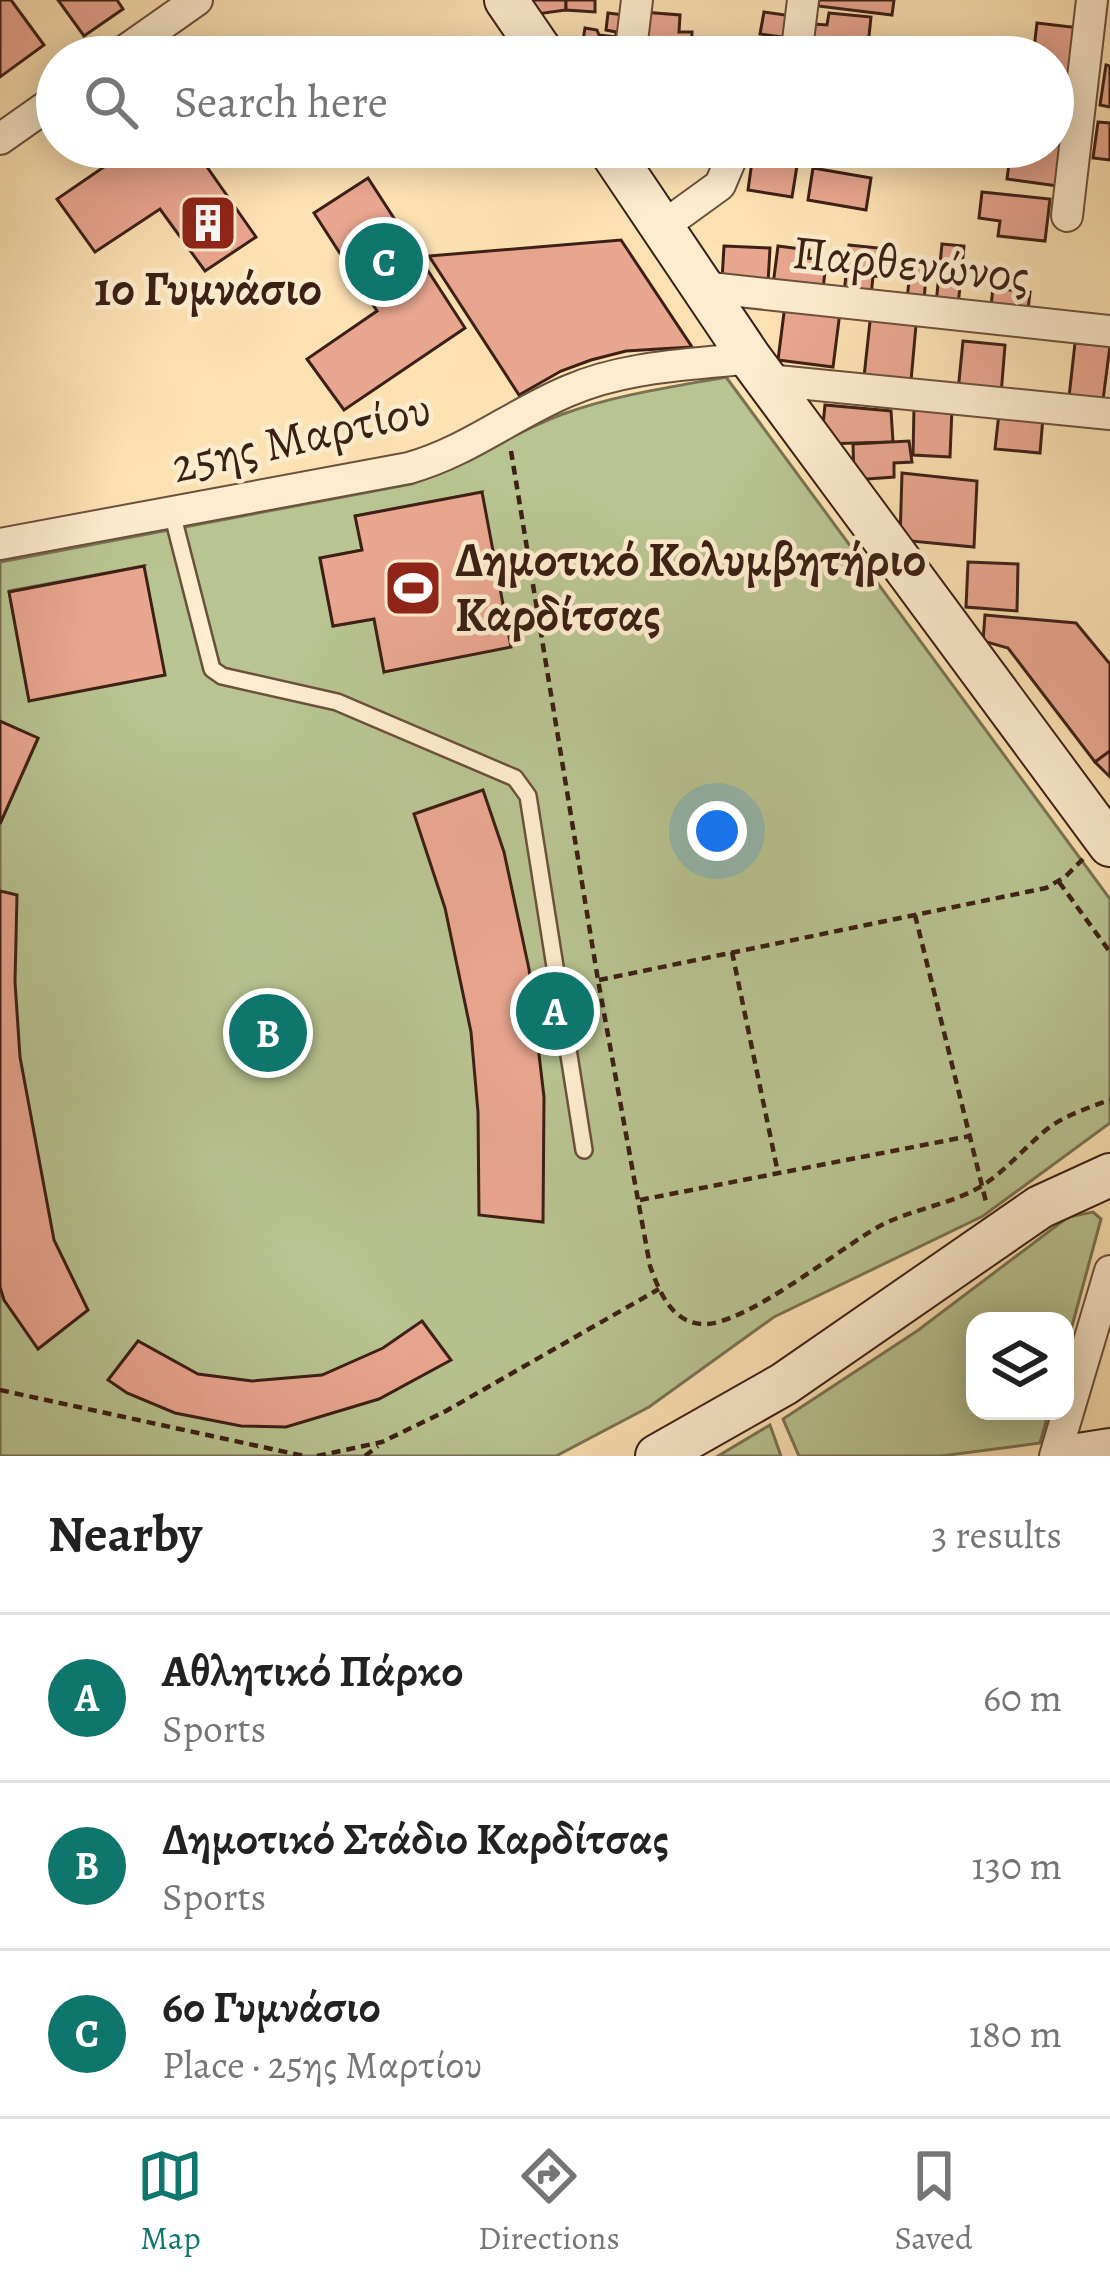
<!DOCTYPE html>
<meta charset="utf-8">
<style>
body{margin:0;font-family:Alegreya,serif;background:#f6f6f6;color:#222}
.controls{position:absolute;right:36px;bottom:36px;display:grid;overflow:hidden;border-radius:24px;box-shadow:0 6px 30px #0003}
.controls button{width:108px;height:108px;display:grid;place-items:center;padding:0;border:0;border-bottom:3px solid #e0e0e0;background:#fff;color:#222;font:60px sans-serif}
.you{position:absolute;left:717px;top:831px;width:42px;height:42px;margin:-30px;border:9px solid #fff;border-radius:50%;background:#1a73e8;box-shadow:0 0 0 18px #1a73e833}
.badge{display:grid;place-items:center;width:78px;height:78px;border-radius:50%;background:#0f766e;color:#fff;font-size:39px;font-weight:700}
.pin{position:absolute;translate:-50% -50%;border:6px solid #fff;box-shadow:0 3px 12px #0006}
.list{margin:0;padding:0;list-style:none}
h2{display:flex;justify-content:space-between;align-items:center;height:156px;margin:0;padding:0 48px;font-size:51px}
h2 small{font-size:39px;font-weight:400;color:#767676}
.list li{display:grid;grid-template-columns:78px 1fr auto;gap:36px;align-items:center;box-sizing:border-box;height:168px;padding:0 48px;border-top:3px solid #e0e0e0}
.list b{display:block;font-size:45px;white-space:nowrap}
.list p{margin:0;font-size:39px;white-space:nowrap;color:#767676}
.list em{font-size:39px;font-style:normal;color:#767676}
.icon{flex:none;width:66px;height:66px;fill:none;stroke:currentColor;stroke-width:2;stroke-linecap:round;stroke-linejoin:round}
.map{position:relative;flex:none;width:1110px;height:1456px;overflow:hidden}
.search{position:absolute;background:#fff;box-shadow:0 6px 30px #0003;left:36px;right:36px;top:36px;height:132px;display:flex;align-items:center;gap:30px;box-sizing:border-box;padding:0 42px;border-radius:66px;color:#767676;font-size:45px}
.sheet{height:660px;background:#fff}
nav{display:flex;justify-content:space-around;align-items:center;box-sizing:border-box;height:168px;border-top:3px solid #e0e0e0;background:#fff;font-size:33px;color:#767676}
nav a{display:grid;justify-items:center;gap:6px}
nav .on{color:#0f766e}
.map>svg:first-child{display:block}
.green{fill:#b8c491;stroke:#7a7253;stroke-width:3;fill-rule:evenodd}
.building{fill:#e9a690;stroke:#3d2015;stroke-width:3}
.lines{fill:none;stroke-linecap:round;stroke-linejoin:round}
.lane-casing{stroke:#6d503c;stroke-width:20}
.street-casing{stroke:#6d503c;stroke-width:34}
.secondary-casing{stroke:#3d2015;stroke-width:46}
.path{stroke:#3d2015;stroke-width:4.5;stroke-dasharray:9 6;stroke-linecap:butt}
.lane{stroke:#fdecce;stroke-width:15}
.street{stroke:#fdecce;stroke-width:30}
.secondary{stroke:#fdecce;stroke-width:42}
.labels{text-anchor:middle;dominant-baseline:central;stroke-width:9;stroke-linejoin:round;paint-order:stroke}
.street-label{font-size:48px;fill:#3d2015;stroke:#fdecce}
.poi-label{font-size:48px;font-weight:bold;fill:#3d2015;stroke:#fdecce}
</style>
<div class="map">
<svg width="1110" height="1456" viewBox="0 0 1110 1456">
<rect width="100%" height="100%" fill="#fce1b3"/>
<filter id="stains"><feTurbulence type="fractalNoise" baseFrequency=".00167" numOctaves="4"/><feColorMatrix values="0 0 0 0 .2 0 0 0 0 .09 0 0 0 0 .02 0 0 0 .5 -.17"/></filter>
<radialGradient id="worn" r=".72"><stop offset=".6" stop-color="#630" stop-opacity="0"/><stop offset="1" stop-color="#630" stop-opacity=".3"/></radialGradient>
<g class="green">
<path d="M726,377L1110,899V1123L983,1216L774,1317L649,1407L556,1456H0V824L38,739L0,721V562L411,484C466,465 511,433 563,414C615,395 671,387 726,377ZM482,492L384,671L374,619L333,626L320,559L362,550L356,516ZM144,566L30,700L9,591Z"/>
<polygon points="1093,1212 1101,1219 1065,1352 1065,1321 975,1321 975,1411 1049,1411 1040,1443 941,1456 799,1456 783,1419 917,1331 1068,1217"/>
<polygon points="770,1425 781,1456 718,1456"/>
</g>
<g class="building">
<polygon points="0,0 11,0 44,45 0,77"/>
<polygon points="58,0 117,0 123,9 84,36"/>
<polygon points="527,0 566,0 566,10 537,14"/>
<polygon points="566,0 595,0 595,12 566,10"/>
<polygon points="819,0 894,0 892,15 818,6"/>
<polygon points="643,12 680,15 679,32 692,32 691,57 641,54"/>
<polygon points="764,12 792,16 789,38 760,34"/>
<polygon points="608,13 632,16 627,53 582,46 585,28 597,30 599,35 616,37 616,32 606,30"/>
<polygon points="829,13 871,17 868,45 812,38 814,24 827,25"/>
<polygon points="1037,23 1080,28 1072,89 1053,87 1053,57 1033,57"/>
<polygon points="842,46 897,56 897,57 840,57"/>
<polygon points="1106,65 1110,66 1110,107 1100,105"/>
<polygon points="1098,122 1110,123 1110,160 1093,158"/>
<polygon points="1053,125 1066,127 1058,186 1007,179 1010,156 1027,159 1028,147 1053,147"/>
<polygon points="133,147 193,147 256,237 205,271 160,209 95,252 57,199"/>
<polygon points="676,147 724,147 720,161 703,156 701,164 673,157"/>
<polygon points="754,147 800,147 792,197 748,190"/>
<polygon points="813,168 871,178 866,210 808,200"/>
<polygon points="368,178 465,328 344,410 307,359 377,311 314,213"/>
<polygon points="982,192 1050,199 1045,241 998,236 1000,221 979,218"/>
<polygon points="621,240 692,347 626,351 591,360 561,371 519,395 429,256"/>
<polygon points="942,244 964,246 958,306 936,304"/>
<polygon points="849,245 888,249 885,277 873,276 871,297 844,294"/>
<polygon points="724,246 770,248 768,283 722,280"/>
<polygon points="778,246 809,250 808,258 826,261 823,290 773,285"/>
<polygon points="911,260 927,262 924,301 907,300"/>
<polygon points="993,288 1030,292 1028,310 991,306"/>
<polygon points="785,305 840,312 833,367 778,360"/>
<polygon points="871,312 917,314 911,381 864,377"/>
<polygon points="963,341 1005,345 1001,395 958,391"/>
<polygon points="1075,343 1110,346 1103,400 1069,397"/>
<polygon points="825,405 891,411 893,442 821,444"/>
<polygon points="914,407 952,408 950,457 913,455"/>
<polygon points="999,413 1043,417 1040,453 995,449"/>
<polygon points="909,441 912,462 894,463 894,477 854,480 853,444"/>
<polygon points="902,473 977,481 974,547 900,540"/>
<polygon points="482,492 511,647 384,672 374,619 333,626 320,558 362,550 355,516"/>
<polygon points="968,562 1018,564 1017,611 966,607"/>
<polygon points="144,566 165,675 29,701 9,592"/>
<polygon points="985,615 1076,623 1110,664 1110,751 1095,762 1008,648 983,641"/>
<polygon points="0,721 38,738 0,824"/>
<polygon points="1110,751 1110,777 1095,762"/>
<polygon points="483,790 504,852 529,969 544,1097 543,1222 479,1215 478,1112 471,1032 445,908 414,814"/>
<polygon points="0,891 17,895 15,982 20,1057 54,1240 88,1310 38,1349 4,1300 0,1287"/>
<polygon points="422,1321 451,1360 379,1399 286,1427 241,1426 175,1413 127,1393 108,1380 138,1341 198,1374 252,1381 322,1375 383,1348"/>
</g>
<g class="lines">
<g class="lane-casing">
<polyline id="lane" points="172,513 212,669 222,676 337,702 515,778 528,796 584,1150"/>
</g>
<g class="street-casing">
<g id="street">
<polyline points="116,57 197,0"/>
<polyline points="630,57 637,0"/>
<polyline points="796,57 803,0"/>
<polyline points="0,139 57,99"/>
<polyline points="1067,216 1092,0"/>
<polyline points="662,227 720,185 736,147"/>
<polyline points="701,287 1110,331"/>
<polyline points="767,380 1110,414"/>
<path d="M0,544L409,468C467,452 513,414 568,391C625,366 689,365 750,358"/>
<polyline points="1055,1456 1110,1271"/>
</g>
</g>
<g class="secondary-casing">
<g id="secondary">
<polyline points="506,0 545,57"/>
<polyline points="608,147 750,358 1110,845"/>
<polyline points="657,1456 784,1384 1040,1207 1110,1175"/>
<polyline points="1072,1456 1110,1450"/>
</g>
</g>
<g class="path">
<path d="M511,451L598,980L650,1266C659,1291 671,1322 702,1324C743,1327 839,1249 878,1227C912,1208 958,1204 989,1181C1011,1165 1029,1143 1051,1126C1069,1114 1090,1107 1110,1100"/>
<polyline points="1059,882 1110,952"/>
<polyline points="915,915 987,1206"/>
<polyline points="732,952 778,1173"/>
<polyline points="599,980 1046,888 1065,877 1083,859"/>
<polyline points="640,1200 970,1136"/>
<polyline points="0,1390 304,1456"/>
<polyline points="317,1456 382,1442 446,1411 659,1289"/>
<polyline points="365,1456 378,1446"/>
</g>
<use href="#lane" class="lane"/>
<use href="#street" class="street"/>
<use href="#secondary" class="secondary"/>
</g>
<defs>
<g id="building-square" transform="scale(3)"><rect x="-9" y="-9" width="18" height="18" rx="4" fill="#8f2418" stroke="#fdecce"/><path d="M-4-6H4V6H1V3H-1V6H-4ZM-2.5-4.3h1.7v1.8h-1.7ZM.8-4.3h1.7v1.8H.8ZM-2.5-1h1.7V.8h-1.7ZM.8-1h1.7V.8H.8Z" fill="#fff"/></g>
<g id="stadium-square" transform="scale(3)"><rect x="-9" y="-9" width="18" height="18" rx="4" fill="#8f2418" stroke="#fdecce"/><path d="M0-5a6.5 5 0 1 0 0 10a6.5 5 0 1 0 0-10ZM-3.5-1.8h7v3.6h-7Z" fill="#fff"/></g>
</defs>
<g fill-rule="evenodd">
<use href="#building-square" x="208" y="223"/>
<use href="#stadium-square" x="413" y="588"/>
</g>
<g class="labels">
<g class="street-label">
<text transform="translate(911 264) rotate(6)">Παρθενώνος</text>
<text transform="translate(301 437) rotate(-13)">25ης Μαρτίου</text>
</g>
<g class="poi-label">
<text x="208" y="289">1ο Γυμνάσιο</text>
<text x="455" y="560" text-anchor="start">Δημοτικό Κολυμβητήριο<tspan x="455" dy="55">Καρδίτσας</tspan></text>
</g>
</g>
<rect width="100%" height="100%" filter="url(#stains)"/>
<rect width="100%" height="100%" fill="url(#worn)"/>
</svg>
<div class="controls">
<button><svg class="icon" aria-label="layers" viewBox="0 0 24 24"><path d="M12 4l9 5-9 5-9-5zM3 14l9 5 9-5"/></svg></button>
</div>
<div class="you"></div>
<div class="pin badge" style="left:555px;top:1011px">A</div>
<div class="pin badge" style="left:268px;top:1033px">B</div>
<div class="pin badge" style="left:384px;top:262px">C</div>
<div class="search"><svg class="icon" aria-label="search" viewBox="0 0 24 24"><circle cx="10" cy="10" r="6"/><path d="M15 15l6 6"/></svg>Search here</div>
</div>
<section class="sheet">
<h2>Nearby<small>3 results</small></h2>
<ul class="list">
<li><span class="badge">A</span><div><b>Αθλητικό Πάρκο</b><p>Sports</p></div><em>60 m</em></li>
<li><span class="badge">B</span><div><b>Δημοτικό Στάδιο Καρδίτσας</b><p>Sports</p></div><em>130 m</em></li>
<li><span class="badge">C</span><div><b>6ο Γυμνάσιο</b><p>Place · 25ης Μαρτίου</p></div><em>180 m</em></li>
</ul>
</section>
<nav>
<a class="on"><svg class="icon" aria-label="map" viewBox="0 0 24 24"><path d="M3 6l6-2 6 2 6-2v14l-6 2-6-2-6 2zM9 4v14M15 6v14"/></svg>Map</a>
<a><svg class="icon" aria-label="directions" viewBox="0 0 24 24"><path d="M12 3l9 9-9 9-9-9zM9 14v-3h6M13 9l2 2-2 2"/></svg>Directions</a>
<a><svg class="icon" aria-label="saved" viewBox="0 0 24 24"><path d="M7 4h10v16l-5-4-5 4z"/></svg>Saved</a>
</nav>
